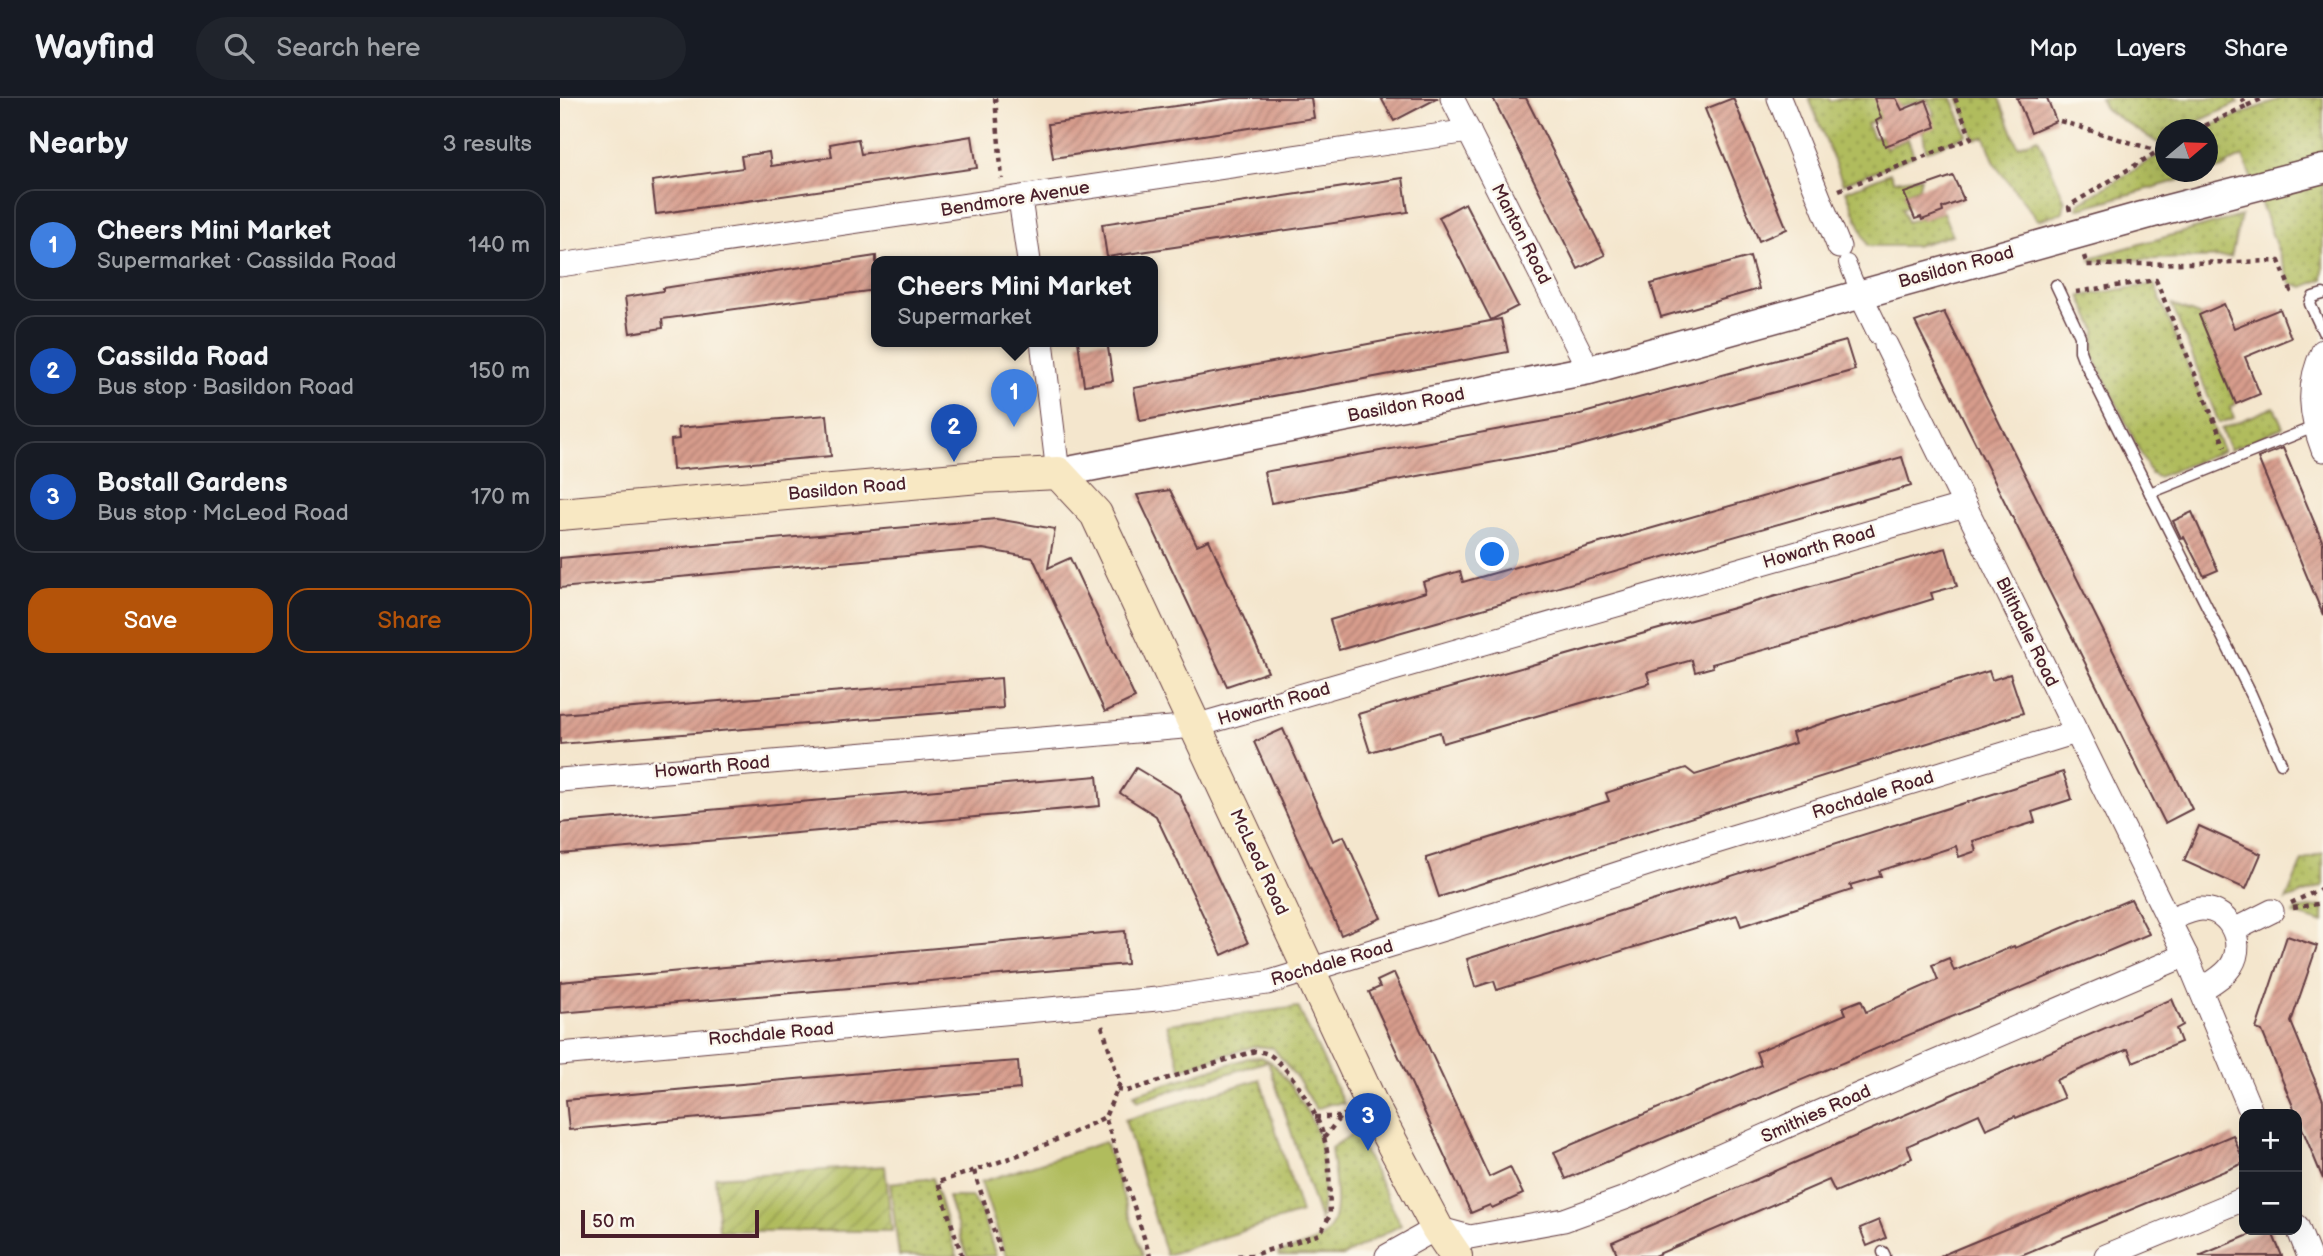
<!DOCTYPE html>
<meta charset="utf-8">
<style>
body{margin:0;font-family:"Balsamiq Sans",sans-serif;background:#20242c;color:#f1f3f6}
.controls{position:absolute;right:21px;bottom:21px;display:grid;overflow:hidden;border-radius:14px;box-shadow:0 7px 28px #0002}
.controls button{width:63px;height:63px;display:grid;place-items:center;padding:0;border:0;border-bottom:2px solid #363941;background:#171b24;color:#f1f3f6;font:35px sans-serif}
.compass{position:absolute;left:1595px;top:21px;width:63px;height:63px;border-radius:50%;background:#171b24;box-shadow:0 7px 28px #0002;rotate:71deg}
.scale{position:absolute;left:21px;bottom:18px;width:178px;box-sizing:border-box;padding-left:7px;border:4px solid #4a1f2b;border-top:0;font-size:19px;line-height:24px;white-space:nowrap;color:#4a1f2b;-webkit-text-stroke:5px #fbf7ec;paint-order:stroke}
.you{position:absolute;left:933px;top:457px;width:24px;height:24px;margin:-18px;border:5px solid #fff;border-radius:50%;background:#1a73e8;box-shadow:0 0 0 10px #1a73e833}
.badge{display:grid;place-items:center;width:46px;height:46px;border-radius:50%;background:#b45309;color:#fff;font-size:23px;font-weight:700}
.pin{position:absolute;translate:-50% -58px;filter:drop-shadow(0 2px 4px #0008)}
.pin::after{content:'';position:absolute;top:37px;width:24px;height:21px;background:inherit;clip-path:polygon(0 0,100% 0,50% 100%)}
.popup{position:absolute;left:311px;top:158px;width:287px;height:91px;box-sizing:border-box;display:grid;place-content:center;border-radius:14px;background:#171b24;filter:drop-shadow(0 2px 5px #0005);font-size:23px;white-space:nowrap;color:#9ea1a6}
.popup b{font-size:26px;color:#f1f3f6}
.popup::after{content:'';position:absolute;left:50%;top:100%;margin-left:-14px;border:14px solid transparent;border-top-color:#171b24}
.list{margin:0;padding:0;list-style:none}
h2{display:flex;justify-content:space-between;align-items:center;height:91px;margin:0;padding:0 28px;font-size:30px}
h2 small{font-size:23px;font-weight:400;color:#9ea1a6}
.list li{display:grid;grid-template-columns:46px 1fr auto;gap:21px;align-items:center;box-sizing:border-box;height:112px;margin:0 14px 14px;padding:0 14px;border:2px solid #363941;border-radius:21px}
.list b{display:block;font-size:26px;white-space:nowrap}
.list p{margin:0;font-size:23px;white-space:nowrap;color:#9ea1a6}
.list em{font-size:23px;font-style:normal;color:#9ea1a6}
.actions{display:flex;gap:14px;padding:21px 28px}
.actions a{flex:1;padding:16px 0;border:2px solid #b45309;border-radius:21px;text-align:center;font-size:24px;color:#b45309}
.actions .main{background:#b45309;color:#fff}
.icon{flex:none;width:38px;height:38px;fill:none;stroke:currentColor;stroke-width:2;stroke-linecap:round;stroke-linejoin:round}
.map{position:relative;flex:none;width:1763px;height:1158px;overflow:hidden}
header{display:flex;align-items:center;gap:42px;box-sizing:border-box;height:98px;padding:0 35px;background:#171b24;border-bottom:2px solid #363941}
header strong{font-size:33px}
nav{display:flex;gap:38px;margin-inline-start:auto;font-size:24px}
.search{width:490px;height:63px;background:#20242c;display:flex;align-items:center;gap:18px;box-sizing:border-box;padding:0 24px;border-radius:38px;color:#9ea1a6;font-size:26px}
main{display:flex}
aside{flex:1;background:#171b24}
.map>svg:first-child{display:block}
.grass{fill:url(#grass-dots);stroke:#7d6e44;stroke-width:2}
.garden{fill:url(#garden-furrows);stroke:#7d6e44;stroke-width:2}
.pitch{fill:#b0bc5d;stroke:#7d6e44;stroke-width:2}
.building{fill:url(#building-hatch)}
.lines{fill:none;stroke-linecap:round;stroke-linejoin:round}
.service-casing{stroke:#643d43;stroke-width:13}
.pedestrian-casing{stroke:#643d43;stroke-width:18}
.minor-casing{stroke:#643d43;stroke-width:25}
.tertiary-casing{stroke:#643d43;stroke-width:31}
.secondary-casing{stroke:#643d43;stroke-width:34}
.path{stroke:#643d43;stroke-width:4.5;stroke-dasharray:5 5;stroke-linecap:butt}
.service{stroke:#fff;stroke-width:10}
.pedestrian{stroke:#fff;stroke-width:16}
.minor{stroke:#fff;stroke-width:23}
.tertiary{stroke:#fff;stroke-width:28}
.secondary{stroke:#f8e8c3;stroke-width:32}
.labels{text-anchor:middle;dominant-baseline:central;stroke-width:5;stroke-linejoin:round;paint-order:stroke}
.street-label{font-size:18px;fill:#4a1f2b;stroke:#fbf7ec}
</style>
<header>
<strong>Wayfind</strong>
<div class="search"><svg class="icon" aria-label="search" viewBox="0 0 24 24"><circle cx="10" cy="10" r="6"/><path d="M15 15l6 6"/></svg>Search here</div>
<nav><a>Map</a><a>Layers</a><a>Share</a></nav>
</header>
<main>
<aside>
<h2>Nearby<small>3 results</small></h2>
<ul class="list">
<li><span class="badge" style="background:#3f7fe0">1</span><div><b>Cheers Mini Market</b><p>Supermarket · Cassilda Road</p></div><em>140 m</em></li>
<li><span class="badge" style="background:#1a4fb4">2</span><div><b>Cassilda Road</b><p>Bus stop · Basildon Road</p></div><em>150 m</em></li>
<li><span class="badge" style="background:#1a4fb4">3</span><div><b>Bostall Gardens</b><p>Bus stop · McLeod Road</p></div><em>170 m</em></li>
</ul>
<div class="actions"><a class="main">Save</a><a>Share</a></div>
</aside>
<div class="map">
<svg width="1763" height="1158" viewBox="0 0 1763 1158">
<defs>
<pattern id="grass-dots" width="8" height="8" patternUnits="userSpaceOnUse" patternTransform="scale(1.75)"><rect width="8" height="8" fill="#b0bc5d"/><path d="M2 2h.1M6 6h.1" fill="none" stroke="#91984d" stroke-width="1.8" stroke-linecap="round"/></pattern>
<pattern id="garden-furrows" width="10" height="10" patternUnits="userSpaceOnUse" patternTransform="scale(1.75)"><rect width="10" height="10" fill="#b0bc5d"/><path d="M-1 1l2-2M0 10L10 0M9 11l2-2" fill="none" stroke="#91984d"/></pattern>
<pattern id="building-hatch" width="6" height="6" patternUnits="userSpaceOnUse" patternTransform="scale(1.75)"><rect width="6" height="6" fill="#d79c8c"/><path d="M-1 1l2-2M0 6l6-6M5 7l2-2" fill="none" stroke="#b07f73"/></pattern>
</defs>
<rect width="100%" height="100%" fill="#fbf7ec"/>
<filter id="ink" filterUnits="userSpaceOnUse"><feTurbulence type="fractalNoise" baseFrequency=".0143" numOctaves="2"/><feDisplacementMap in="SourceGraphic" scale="14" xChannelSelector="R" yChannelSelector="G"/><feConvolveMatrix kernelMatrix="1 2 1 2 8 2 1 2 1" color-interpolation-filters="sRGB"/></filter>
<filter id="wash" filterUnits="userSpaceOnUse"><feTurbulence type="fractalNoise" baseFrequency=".00686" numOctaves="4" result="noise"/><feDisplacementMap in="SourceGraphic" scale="28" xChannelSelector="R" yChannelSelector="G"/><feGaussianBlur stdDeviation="1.57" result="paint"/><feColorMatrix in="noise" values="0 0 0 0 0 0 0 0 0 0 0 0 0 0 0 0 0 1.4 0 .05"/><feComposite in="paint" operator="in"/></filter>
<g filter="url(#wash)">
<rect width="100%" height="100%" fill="#f4e6cd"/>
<g class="grass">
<polygon points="1249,0 1269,0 1270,3 1285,0 1392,0 1407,37 1366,53 1363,33 1374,15 1368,2 1340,8 1321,20 1307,26 1313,40 1321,38 1326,50 1348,41 1354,58 1283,86"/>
<polygon points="1398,0 1439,0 1458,48 1478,40 1505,103 1503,114 1478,122 1436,68 1425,39 1415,41"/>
<polygon points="1540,0 1676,0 1678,5 1622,31 1605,32 1605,41 1598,45 1545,11"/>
<polygon points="1722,0 1763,0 1763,181 1743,189 1730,185 1683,58 1665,67 1666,69 1517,111 1518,106 1605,53 1605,74 1647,74 1647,32 1643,31"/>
<polygon points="1330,75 1334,83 1361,79 1359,89 1344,95 1349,107 1342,110 1347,124 1361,119 1362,122 1383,114 1392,137 1355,148 1308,148 1286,93"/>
<polygon points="1681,118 1671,159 1531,163 1530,160"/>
<polygon points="1594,186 1663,353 1598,379 1591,376 1533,257 1536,232 1520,198"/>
<polygon points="1612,207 1639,217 1676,306 1670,309 1674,320 1659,325"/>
<polygon points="1714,309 1723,329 1670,352 1661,331"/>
<polygon points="1763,755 1763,788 1726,802 1742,763"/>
<polygon points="1763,808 1763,825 1734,816 1736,812"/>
<polygon points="738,909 784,1006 770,1006 756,1011 740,984 713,950 694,948 621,971 607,926"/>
<path d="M700,959C705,961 710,962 714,967C730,985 756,1022 760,1046C765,1068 765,1100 760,1122L708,963L578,1003L574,996L688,960Z"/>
<polygon points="700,981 741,1115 606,1157 565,1022"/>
<path d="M795,1034L841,1127L783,1158H719L718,1155C732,1151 749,1148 761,1140C786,1123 773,1076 771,1050Z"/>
<polygon points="373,1080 397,1158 339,1158 330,1085"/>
<polygon points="388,1099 412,1099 421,1114 436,1158 407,1158"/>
</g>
<polygon class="garden" points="325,1068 332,1133 159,1133 155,1079"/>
<polygon class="pitch" points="545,1044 583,1158 446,1158 421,1084"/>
<g id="blocks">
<g class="building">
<polygon points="672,0 751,0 754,20 493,60 488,26"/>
<polygon points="821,0 878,0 834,23"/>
<polygon points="933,0 966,0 1045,157 1018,171"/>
<polygon points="1173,0 1227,131 1199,143 1145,11"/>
<polygon points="1314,0 1336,0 1342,12 1366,2 1376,29 1325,48 1316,23 1321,20"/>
<polygon points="1457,0 1487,0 1496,23 1471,34"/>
<polygon points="412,38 417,70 96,116 92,83 183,70 181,58 209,54 211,68 272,59 270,46 298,41 301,56"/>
<polygon points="1393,78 1404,102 1382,110 1383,114 1362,122 1361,119 1355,121 1344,95"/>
<polygon points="843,80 848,114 547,159 542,126"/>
<polygon points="905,105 958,208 931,222 879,119"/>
<polygon points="316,158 316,192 102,221 103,230 70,235 65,199 103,193 103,190"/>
<polygon points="1190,159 1199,191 1101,219 1091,186"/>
<polygon points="1664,206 1674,230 1720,211 1731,240 1685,259 1700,296 1676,306 1639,217"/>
<polygon points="1384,214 1632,711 1605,725 1355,224"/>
<polygon points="941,221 948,254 580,323 574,290"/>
<polygon points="518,243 547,243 553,283 524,287"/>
<polygon points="1286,243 1295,272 1011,350 711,405 704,374 1013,318"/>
<polygon points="267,317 271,358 113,372 111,342 119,341 118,330"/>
<polygon points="1723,350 1763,445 1763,517 1698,360"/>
<polygon points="1342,359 1351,388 779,552 770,522 866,494 863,484 900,473 903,484"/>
<polygon points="610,392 637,447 649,442 708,574 667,588 577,397"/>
<polygon points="1632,414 1658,472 1644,478 1624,439 1621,440 1613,423"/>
<polygon points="436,421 495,431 488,470 510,460 575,600 545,614 473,460 423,451 0,490 0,460"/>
<polygon points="1386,450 1397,488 1371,495 1373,501 1247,540 1152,566 1153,569 1135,574 1132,562 1087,575 1090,585 883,645 880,634 810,654 798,616"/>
<polygon points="1429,573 1432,582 1450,576 1463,615 879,799 866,760 1049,703 1046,695 1064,689 1126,670 1135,677 1190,660 1235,645 1232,635"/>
<polygon points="441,580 443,610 0,646 0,616"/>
<polygon points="723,631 773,743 784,738 821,820 781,837 694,644"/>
<polygon points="576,670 619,696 688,845 662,857 596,718 560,695"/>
<polygon points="1503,674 1512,701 1472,714 1475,724 1413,743 1416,753 1399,759 1396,748 1319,773 1321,778 1290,787 1292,792 1181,828 1177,817 937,892 934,883 915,889 907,861"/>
<polygon points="537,678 540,708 0,756 0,725"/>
<polygon points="1639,728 1701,756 1686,791 1624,763"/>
<polygon points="1571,801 1589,836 1006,1081 994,1054 1201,967 1196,954 1286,916 1283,909 1301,902 1306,914 1378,882 1372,867 1389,860 1394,873 1454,848 1455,850"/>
<polygon points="565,833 567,866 0,915 0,884"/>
<polygon points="1727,838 1757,848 1731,924 1763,1002 1763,1081 1702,933 1696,931"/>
<polygon points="834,875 929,1079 950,1069 963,1096 932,1110 930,1107 911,1115 809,894 820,889 817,883"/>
<polygon points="1612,901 1623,927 1616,931 1621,944 1573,964 1568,951 1496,982 1504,1000 1465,1016 1456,1020 1455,1018 1426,1031 1419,1016 1347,1048 1352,1060 1329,1071 1275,1094 1269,1082 1094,1158 1058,1158 1052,1144"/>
<polygon points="458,963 460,991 9,1032 6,1002 346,971"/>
<polygon points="1673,1037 1684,1065 1459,1158 1380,1158"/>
<polygon points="1319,1122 1326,1140 1307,1148 1300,1130"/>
<polygon points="1701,1132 1711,1132 1722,1158 1639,1158"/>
</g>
</g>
</g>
<g filter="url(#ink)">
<use href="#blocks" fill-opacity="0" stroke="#643d43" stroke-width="2"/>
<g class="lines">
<g class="service-casing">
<g id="service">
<polyline points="1496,187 1520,238 1520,253 1523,261 1590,395 1754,329"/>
<polyline points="1763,196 1753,199 1750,206 1763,234"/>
<polyline points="1590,395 1691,596 1721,665"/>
<polyline points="1323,1154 1325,1158"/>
</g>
</g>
<g class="pedestrian-casing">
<polyline id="pedestrian" points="1287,165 1300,196"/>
</g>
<g class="minor-casing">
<g id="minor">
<polyline points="892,0 1029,272"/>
<polyline points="1219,0 1279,149"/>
<polyline points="460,101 469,163"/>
<polyline points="0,167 909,33"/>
<polyline points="1300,196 1319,235"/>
<polyline points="482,243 498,375"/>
<polyline points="1326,247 1626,857 1692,1016"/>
<path d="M1763,253C1746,287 1750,318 1763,352"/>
<polyline points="0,682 635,628 1405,407"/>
<path d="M1609,821C1618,818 1630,812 1641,811C1672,810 1688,850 1668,872C1661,880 1650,886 1641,892"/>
<polyline points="1674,832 1712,813"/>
<polyline points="0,956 597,901 707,885 949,811 1146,747 1516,634"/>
<polyline points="1737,1128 1749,1158"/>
<polyline points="827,1158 877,1130 910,1139 1004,1122 1065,1100 1284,1003 1626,857"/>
<polyline points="1546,1158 1684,1101"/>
</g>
</g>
<g class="tertiary-casing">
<polyline id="tertiary" points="498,375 1029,272 1593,115 1763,71"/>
</g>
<g class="secondary-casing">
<polyline id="secondary" points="0,416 419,379 498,375 536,416 814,1011 877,1130 896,1158"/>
</g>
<g class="path">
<polyline points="435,0 442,81"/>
<polyline points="1682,0 1686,8 1704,0"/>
<polyline points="1500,23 1598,53"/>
<polyline points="1636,32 1686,8"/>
<polyline points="1279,92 1411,40 1395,0"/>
<polyline points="1510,113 1509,109 1512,106 1605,49"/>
<polyline points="1524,158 1527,167 1536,167 1719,163 1731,193 1736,196"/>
<polyline points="1516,194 1596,182 1665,349"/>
<polyline points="1731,805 1763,790"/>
<polyline points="1733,810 1763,805"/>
<polyline points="542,928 560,985 545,1019 590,1158"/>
<path d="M557,992L567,993L695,953C703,954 709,955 715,961C733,975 759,1018 764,1040C771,1064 769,1092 770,1117L760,1136L693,1157L673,1158"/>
<polyline points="755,1019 779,1019"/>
<polyline points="764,1040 780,1019 788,1015"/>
<polyline points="414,1073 442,1158"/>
<path d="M402,1158L378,1084C436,1066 491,1047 545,1019"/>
</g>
<use href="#service" class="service"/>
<use href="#pedestrian" class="pedestrian"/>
<use href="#minor" class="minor"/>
<use href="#tertiary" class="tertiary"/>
<use href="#secondary" class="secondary"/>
</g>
</g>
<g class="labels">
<g class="street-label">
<text transform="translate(455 101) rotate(-9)">Bendmore Avenue</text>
<text transform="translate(961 136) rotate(63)">Manton Road</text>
<text transform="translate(1396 169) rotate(-15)">Basildon Road</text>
<text transform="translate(846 307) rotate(-11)">Basildon Road</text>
<text transform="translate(287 391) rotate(-5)">Basildon Road</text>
<text transform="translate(1259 449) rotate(-16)">Howarth Road</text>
<text transform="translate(1467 534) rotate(64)">Blithdale Road</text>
<text transform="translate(714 606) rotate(-16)">Howarth Road</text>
<text transform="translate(152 669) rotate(-5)">Howarth Road</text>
<text transform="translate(1313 697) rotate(-17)">Rochdale Road</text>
<text transform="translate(699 764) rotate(65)">McLeod Road</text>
<text transform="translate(772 865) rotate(-16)">Rochdale Road</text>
<text transform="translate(211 936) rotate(-5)">Rochdale Road</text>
<text transform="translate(1256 1016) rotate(-24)">Smithies Road</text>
</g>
</g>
</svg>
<div class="controls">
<button>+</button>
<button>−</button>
</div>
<svg class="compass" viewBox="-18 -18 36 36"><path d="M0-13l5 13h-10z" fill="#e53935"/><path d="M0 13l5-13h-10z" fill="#9ea1a6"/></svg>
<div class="scale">50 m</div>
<div class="you"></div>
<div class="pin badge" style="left:454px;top:329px;background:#3f7fe0">1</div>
<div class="popup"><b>Cheers Mini Market</b>Supermarket</div>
<div class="pin badge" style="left:394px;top:364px;background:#1a4fb4">2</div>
<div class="pin badge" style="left:808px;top:1053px;background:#1a4fb4">3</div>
</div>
</main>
